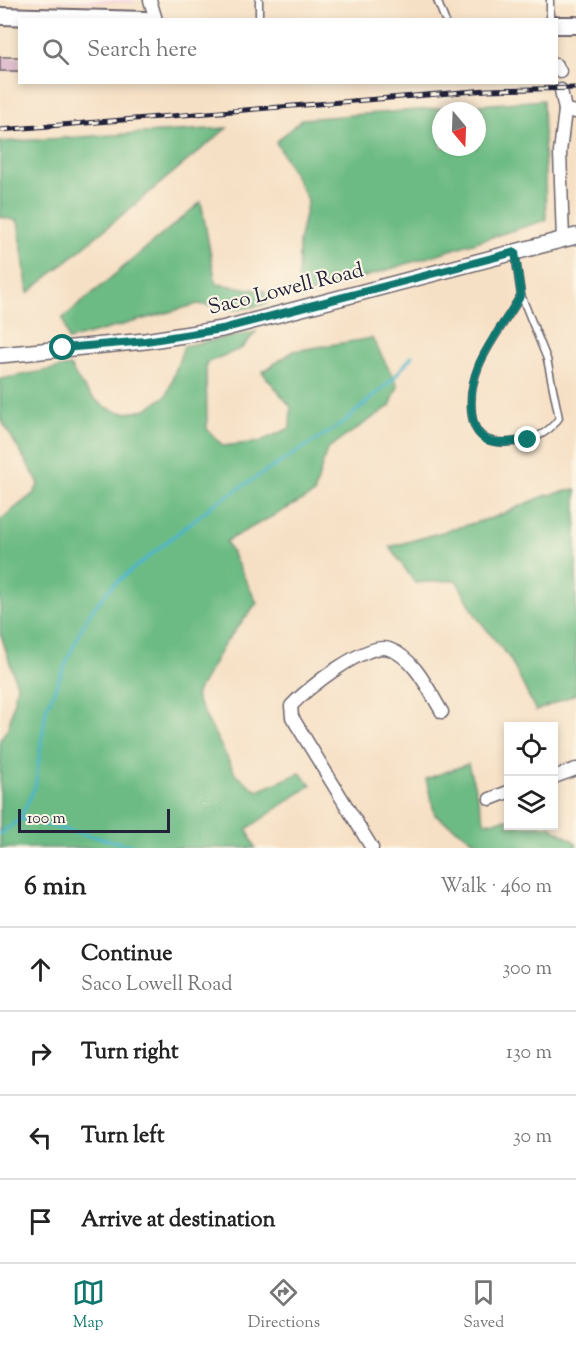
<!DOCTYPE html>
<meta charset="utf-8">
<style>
body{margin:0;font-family:"Sorts Mill Goudy",serif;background:#f6f6f6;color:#222}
.controls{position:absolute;right:18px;bottom:18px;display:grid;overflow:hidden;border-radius:0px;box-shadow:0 3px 9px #0003}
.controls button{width:54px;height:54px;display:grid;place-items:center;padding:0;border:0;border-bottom:2px solid #e0e0e0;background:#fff;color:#222;font:30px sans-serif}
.compass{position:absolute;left:432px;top:102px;width:54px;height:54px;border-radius:50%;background:#fff;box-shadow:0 3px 9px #0003;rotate:161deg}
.scale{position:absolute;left:18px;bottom:15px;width:152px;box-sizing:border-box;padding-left:6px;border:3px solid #22223b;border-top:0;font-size:16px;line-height:21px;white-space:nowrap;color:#22223b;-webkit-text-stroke:4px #fcf5e5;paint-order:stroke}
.stop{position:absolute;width:18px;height:18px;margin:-14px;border:4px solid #0f766e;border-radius:50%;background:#fff}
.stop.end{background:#0f766e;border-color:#fff;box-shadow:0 2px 6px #0008}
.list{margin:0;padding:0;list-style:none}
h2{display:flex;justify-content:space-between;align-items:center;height:78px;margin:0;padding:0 24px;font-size:26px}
h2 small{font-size:20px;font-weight:400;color:#767676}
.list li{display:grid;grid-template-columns:39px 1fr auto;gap:18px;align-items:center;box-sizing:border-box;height:84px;padding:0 24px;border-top:2px solid #e0e0e0}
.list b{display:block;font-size:22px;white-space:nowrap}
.list p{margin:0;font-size:20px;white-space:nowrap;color:#767676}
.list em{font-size:20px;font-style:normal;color:#767676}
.icon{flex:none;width:33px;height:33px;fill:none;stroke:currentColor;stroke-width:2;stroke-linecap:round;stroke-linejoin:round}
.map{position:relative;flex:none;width:576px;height:848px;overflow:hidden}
.search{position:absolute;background:#fff;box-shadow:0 3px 9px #0003;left:18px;right:18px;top:18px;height:66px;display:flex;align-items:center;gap:15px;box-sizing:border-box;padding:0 21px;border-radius:0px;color:#767676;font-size:22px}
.sheet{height:414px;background:#fff}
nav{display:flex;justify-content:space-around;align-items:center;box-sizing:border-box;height:84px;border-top:2px solid #e0e0e0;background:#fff;font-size:16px;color:#767676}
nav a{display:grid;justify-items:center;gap:3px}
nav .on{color:#0f766e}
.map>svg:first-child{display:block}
.built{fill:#f3cfde}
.forest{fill:#6dbb84;stroke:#486e60;stroke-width:1.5;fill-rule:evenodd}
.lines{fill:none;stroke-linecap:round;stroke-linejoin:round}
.stream{stroke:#4db5cb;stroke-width:3}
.building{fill:#d6abc6}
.service-casing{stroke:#6c646b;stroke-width:9}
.minor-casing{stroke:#6c646b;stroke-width:15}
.tertiary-casing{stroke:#6c646b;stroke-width:18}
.secondary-casing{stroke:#6c646b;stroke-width:20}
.service{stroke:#fff;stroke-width:6}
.minor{stroke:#fff;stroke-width:12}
.tertiary{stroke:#fff;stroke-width:15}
.secondary{stroke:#fff;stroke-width:16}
.rail-casing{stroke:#22223b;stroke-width:5}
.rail{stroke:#fcf5e5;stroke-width:3;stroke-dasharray:9;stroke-linecap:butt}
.route{stroke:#0f766e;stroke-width:8}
.labels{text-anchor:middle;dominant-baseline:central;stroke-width:4.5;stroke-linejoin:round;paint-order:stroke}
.street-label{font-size:21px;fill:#22223b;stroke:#fcf5e5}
</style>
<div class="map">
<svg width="576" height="848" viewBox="0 0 576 848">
<rect width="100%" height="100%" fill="#fcf5e5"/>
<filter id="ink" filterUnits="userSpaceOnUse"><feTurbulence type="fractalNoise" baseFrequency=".0167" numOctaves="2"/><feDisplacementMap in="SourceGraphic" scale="12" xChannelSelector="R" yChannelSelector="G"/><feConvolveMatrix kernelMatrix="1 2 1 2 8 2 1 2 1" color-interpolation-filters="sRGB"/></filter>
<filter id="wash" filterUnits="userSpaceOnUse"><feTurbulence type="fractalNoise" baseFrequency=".008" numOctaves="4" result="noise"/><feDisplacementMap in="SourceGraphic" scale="24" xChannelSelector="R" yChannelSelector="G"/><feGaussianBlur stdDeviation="1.35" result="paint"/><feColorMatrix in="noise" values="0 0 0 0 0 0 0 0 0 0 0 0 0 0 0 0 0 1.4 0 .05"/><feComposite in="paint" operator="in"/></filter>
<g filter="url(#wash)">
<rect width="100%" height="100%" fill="#f6e0c5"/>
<polygon class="built" points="0,0 136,0 135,3"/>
<g class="forest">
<path d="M543,100L546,220L298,298L299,242L308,200L276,142L302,119ZM441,111H477V147H441Z"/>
<polygon points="227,128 28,293 18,221 0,217 0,142"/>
<polygon points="201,202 216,284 265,291 267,304 236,310 198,304 68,340 63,318"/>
<path d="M256,332L242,348L206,363L207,429L223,446L259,442L290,428L291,407L262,372L294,351L372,338L398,386L390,406L327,449L314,494L226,541L257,603L225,643L195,696L236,775L258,791L300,773L311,785L247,829L255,848H0V740L9,726L17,685L0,632V520L34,493L39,483L0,418V379L70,366C84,393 109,422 143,410C151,407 160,400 167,395L184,346Z"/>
<polygon points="576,489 576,694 536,711 510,659 477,617 456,580 415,583 390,547 495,517 544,496"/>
<polygon points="468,764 485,823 508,819 508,826 550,826 576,843 576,848 485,848 435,815 426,779"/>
</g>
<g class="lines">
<g class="stream">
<polyline points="20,819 142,848"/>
<polyline points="0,834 20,819 35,787 46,709 81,629 92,610 112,586 214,504 343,423 393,379 412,356"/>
</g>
</g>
<g id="blocks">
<rect class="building" x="0" y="57" width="20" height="14"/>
</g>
</g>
<g filter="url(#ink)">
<use href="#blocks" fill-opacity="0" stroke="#6c646b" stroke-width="1.5"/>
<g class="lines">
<g class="service-casing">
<g id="service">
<polyline points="259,0 259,20"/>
<polyline points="437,0 445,20"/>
<polyline points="550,20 550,0"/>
<path d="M515,253L521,295L547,359L559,418C547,435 533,440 512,442C491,444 475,439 472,416C465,366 499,335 521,295"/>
</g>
</g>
<g class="minor-casing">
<g id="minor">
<polyline points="150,0 156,20"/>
<polyline points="556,65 560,71"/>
<polyline points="561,90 565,110 576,112"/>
<polyline points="563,240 560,152 565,110"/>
<polyline points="554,777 576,769"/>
<polyline points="490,799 508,792"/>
<path d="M372,848L292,717L291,706C306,689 367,641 389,649C415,658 429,691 442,712"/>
</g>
</g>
<g class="tertiary-casing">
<polyline id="tertiary" points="0,355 145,341 222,329 576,236"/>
</g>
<g class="secondary-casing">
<g id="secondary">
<polyline points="0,16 146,20"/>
<polyline points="556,25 576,25"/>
</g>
</g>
<use href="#service" class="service"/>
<use href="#minor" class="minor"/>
<use href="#tertiary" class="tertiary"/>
<use href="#secondary" class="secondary"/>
<g class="rail-casing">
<polyline id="rail" points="0,130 487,90 576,88"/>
</g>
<use href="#rail" class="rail"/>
</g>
</g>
<g class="lines" filter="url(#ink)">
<path class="route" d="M63,348L146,341L222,329L515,252L521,295C499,334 465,366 472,415C477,449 501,443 528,440"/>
</g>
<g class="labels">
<g class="street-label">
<text transform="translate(286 290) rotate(-14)">Saco Lowell Road</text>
</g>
</g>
</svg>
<div class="controls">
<button><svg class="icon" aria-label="locate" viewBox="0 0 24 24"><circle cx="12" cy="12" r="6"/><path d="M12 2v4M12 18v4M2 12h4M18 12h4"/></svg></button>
<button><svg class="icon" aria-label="layers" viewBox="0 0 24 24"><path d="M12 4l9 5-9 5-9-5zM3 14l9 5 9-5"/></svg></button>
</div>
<svg class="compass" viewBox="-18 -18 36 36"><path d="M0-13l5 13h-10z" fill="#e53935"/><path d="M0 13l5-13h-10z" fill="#767676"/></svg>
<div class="scale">100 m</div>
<div class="stop" style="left:63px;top:348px"></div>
<div class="stop end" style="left:528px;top:440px"></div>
<div class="search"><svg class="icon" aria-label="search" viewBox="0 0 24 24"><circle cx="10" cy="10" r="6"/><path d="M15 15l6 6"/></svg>Search here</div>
</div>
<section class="sheet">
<h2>6 min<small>Walk · 460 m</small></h2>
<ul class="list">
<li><svg class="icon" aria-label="ahead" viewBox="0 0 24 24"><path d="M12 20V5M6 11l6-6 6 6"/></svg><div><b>Continue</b><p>Saco Lowell Road</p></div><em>300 m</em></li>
<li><svg class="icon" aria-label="right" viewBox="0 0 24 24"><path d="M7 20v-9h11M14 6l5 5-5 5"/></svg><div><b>Turn right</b></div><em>130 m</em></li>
<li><svg class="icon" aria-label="left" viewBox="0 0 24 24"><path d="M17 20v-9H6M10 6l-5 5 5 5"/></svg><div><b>Turn left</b></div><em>30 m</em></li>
<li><svg class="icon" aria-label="arrive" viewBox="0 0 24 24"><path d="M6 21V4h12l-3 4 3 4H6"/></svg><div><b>Arrive at destination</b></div></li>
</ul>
</section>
<nav>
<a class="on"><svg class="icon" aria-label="map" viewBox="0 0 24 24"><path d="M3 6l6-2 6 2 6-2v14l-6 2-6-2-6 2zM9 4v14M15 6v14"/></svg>Map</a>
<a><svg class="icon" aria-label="directions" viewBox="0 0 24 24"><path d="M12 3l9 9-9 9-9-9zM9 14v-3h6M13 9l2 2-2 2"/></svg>Directions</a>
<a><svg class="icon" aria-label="saved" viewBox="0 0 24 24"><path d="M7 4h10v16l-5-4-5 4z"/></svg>Saved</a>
</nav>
